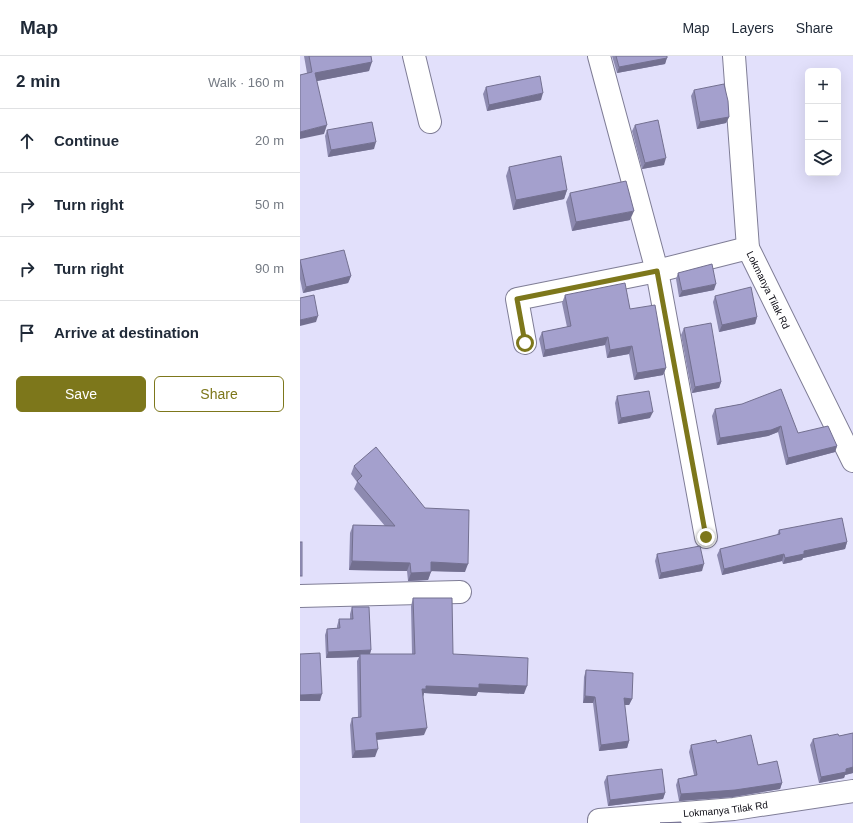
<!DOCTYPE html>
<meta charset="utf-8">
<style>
body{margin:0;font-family:Arial,sans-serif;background:#f6f6f7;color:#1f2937}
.controls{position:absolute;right:12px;top:12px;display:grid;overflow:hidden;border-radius:6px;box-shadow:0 4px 16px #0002}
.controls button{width:36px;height:36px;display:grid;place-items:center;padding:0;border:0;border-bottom:1px solid #e0e1e3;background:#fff;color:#1f2937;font:20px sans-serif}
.stop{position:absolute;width:12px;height:12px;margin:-9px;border:3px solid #7d771b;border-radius:50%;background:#fff}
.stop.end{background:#7d771b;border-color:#fff;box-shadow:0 1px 4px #0008}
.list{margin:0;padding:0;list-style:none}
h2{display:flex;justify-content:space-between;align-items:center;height:52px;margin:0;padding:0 16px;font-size:17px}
h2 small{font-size:13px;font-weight:400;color:#747a83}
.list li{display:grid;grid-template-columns:26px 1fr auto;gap:12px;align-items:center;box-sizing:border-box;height:64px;padding:0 16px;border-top:1px solid #e0e1e3}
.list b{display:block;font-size:15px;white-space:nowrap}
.list em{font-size:13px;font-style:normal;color:#747a83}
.actions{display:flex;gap:8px;padding:12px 16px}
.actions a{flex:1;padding:9px 0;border:1px solid #7d771b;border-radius:6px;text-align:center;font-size:14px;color:#7d771b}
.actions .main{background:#7d771b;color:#fff}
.icon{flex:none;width:22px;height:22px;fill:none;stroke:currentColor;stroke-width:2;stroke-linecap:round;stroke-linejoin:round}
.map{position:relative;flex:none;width:553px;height:767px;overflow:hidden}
header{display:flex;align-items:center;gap:24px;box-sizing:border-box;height:56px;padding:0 20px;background:#fff;border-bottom:1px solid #e0e1e3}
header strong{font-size:19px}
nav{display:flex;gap:22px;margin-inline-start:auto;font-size:14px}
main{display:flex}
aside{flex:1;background:#fff}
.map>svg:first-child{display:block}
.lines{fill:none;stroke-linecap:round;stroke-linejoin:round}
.minor-casing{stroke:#7f7d96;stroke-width:24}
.minor{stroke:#fff;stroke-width:22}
.wall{fill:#8d8ab0}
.shaded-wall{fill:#737090}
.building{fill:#a4a0cd;stroke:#737090}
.route{stroke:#7d771b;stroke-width:5}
.labels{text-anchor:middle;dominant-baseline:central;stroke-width:3;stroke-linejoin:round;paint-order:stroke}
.street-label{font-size:10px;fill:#0e0d16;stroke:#e2e0fb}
</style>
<header>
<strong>Map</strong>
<nav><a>Map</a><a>Layers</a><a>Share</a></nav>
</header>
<main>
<aside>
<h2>2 min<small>Walk · 160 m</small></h2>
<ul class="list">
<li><svg class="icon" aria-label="ahead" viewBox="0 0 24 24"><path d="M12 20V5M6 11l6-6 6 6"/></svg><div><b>Continue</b></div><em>20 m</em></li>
<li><svg class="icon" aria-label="right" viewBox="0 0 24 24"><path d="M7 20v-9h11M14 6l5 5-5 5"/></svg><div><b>Turn right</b></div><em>50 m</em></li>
<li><svg class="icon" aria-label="right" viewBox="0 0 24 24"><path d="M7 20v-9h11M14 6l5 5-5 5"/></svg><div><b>Turn right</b></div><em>90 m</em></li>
<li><svg class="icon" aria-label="arrive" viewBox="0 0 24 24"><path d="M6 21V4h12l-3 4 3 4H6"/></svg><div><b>Arrive at destination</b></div></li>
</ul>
<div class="actions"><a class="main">Save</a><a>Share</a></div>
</aside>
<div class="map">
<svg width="553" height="767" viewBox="0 0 553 767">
<rect width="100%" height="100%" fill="#e2e0fb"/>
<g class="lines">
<g class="minor-casing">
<g id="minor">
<polyline points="114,0 130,66"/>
<polyline points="299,0 357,215 406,481"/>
<path id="s1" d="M434,0L448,192L553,405"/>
<polyline points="225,287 217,243 357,215 448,192"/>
<polyline points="0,540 160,536"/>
<path id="s2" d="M299,767V764L434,753L553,735"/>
</g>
</g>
<use href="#minor" class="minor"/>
</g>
<g class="wall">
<polygon points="4,0 71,0 69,15 17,25 24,78 7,17"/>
<polygon points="312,0 367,0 365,8 317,17"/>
<polygon points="186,31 241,44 187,55 183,38"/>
<polygon points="394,34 429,61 426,67 397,73 391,40"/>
<polygon points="335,69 364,109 342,113 332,75"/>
<polygon points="27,74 74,93 28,101 25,80"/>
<polygon points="209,111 267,134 264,143 213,154 206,120"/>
<polygon points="270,137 330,164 272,175 266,146"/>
<polygon points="0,204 51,220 48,227 3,237 0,223"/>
<polygon points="378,217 414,234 379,241 376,223"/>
<polygon points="265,239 330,253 366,312 363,319 334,324 329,298 307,302 305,289 243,301 239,283 242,276 267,271 262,247"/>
<polygon points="415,240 457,261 455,268 419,276 413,246"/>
<polygon points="384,272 421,326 419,332 392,337 381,279"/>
<polygon points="317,340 350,362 318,368 315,347"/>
<polygon points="442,348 498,377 537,390 535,396 486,409 478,376 468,380 417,389 412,360 415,353"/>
<polygon points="54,410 165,516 131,515 128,524 108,525 107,515 49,514 50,477 53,469 85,470 54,433 57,426 51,418"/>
<polygon points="479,474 547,486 545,493 503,502 502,504 483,508 482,505 422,519 417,499 420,493 477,479"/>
<polygon points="357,498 402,515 359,523 355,505"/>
<polygon points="113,542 153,598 224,638 178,636 176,640 124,637 123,641 124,679 77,684 75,701 52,702 50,669 52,662 58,661 57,605 59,601 26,602 25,579 27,573 37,572 37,570 39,563 50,563 50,558 52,551 71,594 70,598 112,598 111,550"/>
<polygon points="286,614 332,643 329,649 324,649 329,685 327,692 299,695 293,647 283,647 284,621"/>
<polygon points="553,677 553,717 545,719 544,722 519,727 510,689 513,683 539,680"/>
<polygon points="417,687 458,709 482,727 480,733 433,741 379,745 376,729 378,723 394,719 389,696 391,689"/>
<polygon points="307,720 365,737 363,743 308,750 304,726"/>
</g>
<g class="shaded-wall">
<polygon points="367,2 365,8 317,17 319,11"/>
<polygon points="72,6 69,15 12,26 15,17"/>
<polygon points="243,37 241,44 187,55 189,49"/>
<polygon points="429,61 426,67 397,73 400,66"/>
<polygon points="27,69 24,78 0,83 0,76"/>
<polygon points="76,86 74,93 28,101 31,94"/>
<polygon points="366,102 364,109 342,113 345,107"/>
<polygon points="267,134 264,143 213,154 216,144"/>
<polygon points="334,155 330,164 272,175 276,166"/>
<polygon points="51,220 48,227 3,237 6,231"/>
<polygon points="416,228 414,234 379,241 382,235"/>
<polygon points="18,260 16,266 0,270 0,264"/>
<polygon points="457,261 455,268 419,276 422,269"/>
<polygon points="308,281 305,289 243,301 245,294"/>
<polygon points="332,290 329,298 307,302 310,294"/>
<polygon points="366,312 363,319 334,324 337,317"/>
<polygon points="421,326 419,332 392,337 395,331"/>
<polygon points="353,356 350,362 318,368 321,362"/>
<polygon points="481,370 478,376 468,380 417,389 420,382"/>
<polygon points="537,390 535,396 486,409 488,402"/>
<polygon points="547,486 545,493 503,502 502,504 483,508 485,502 504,495"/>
<polygon points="484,498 482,505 422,519 424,513"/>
<polygon points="52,505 110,507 107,515 49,514"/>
<polygon points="131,506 168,508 165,516 128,515"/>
<polygon points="404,508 402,515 359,523 361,517"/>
<polygon points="131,516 128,524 108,525 111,517"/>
<polygon points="71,594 69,601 60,598 59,601 26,602 28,596"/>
<polygon points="179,628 227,630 224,638 178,636 176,640 124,637 123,641 122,633 126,630"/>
<polygon points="22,638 20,645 0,645 0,639"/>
<polygon points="285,640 295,641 293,647 283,647"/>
<polygon points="324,642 332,643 329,649 321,649"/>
<polygon points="127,672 124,679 74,684 76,677"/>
<polygon points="329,685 327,692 299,695 301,689"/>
<polygon points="78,693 75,701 52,702 55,695"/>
<polygon points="553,711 553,717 545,719 544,722 519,727 521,721 546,713"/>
<polygon points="482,727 480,733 433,741 379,745 381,738"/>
<polygon points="365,737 363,743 308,750 310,744"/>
</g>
<g class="building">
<polygon points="9,0 71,0 72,6 15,17 27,69 0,76 0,19 12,16"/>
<polygon points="316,0 367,0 367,2 319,11"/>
<polygon points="240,20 243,37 189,49 186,31"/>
<polygon points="424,28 428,45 429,61 400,66 394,34"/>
<polygon points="358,64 366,102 345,107 335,69"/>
<polygon points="72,66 76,86 31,94 27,74"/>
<polygon points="261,100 267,134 216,144 209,111"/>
<polygon points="326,125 334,155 276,166 270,137"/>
<polygon points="44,194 51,220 6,231 0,204"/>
<polygon points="412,208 416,228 382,235 378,217"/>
<polygon points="325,227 330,253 355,249 366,312 337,317 332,290 310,294 308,281 245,294 242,276 271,270 265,239"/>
<polygon points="451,231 457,261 422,269 415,240"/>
<polygon points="14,239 18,260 0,264 0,242"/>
<polygon points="411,267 421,326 395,331 384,272"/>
<polygon points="481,333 498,377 528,370 537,390 488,402 481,370 471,374 420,382 415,353 442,348"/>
<polygon points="349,335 353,356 321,362 317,340"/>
<polygon points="76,391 125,452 169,454 168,508 131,506 131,516 111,517 110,507 52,505 53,469 95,470 57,425 62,420 54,410"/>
<polygon points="542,462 547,486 504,495 504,498 485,502 484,498 424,513 420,493 480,478 479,474"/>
<rect x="0" y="486" width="2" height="34"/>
<polygon points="400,490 404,508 361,517 357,498"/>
<polygon points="113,542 152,542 153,598 228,602 227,630 179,628 179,632 126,630 126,633 122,633 127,672 76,677 78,693 55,695 52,662 61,661 60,598 115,598"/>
<polygon points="52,551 69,551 71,594 28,596 27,573 40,572 39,563 53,563"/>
<polygon points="20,597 22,638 0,639 0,598"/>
<polygon points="286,614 333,617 332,643 324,642 329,685 301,689 295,641 285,640"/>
<polygon points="553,677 553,711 546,713 546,716 521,721 513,683 538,678 539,680"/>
<polygon points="451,679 458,709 477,705 482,727 435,734 381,738 378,723 397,719 391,689 416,684 417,687"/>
<polygon points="362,713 365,737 310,744 307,720"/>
<polygon points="381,766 381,767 360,767"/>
</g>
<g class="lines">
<polyline class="route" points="225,287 217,243 357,215 406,481"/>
</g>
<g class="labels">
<g class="street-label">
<text stroke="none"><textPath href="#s1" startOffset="239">Lokmanya Tilak Rd</textPath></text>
<text stroke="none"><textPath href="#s2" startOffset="130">Lokmanya Tilak Rd</textPath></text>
</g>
</g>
</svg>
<div class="controls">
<button>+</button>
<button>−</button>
<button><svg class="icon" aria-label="layers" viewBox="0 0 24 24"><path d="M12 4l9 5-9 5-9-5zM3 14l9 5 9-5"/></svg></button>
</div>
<div class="stop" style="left:225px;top:287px"></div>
<div class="stop end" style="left:406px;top:481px"></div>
</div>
</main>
